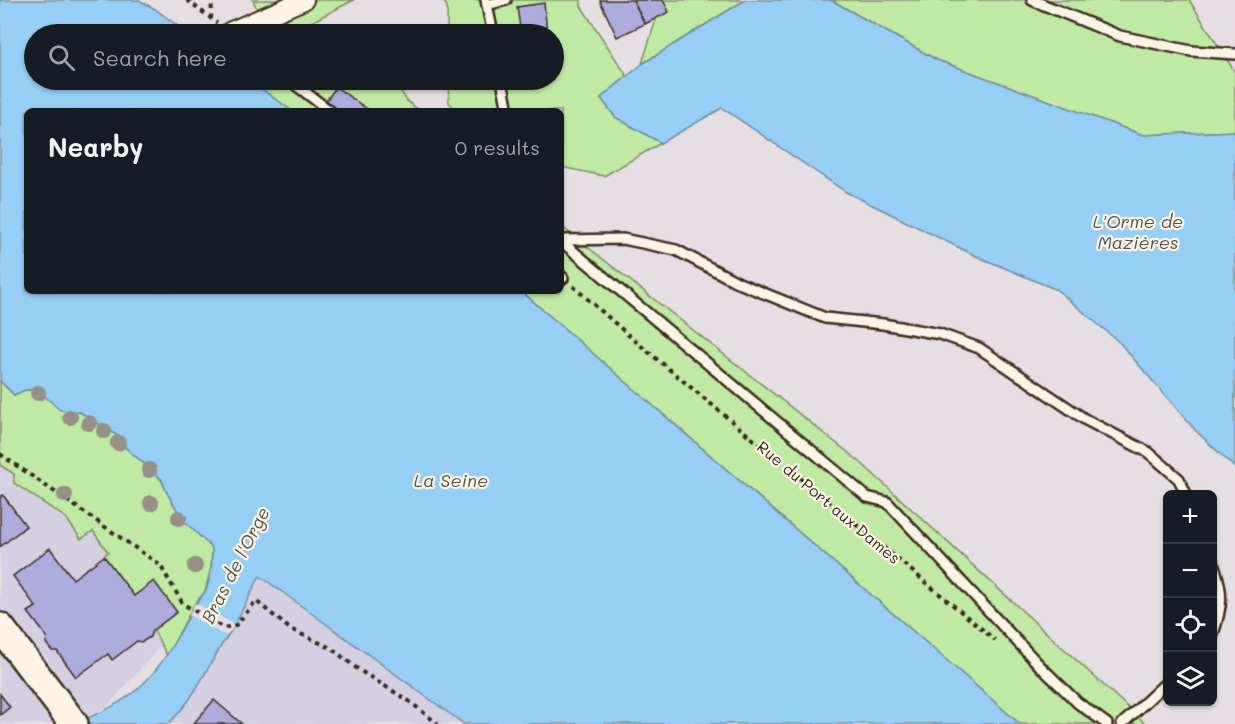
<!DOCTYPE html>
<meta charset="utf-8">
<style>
body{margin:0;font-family:Mali,sans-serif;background:#20242c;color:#f1f3f6}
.controls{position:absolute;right:18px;bottom:18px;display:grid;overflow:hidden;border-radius:9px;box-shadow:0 2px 4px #0004}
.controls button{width:54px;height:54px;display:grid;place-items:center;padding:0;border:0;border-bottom:2px solid #363941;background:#171b24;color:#f1f3f6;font:30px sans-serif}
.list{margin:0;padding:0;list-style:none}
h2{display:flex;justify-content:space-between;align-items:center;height:78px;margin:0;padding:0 24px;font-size:26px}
h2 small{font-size:20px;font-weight:400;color:#9ea1a6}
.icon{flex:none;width:33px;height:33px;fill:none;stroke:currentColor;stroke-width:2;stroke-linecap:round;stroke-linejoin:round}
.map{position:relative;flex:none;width:1235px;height:724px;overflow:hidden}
.search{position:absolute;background:#171b24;box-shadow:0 2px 4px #0004;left:24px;top:24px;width:540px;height:66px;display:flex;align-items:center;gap:15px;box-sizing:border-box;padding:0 21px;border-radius:33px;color:#9ea1a6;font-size:22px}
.panel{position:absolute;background:#171b24;box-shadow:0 2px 4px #0004;left:24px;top:108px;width:540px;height:186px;border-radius:9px}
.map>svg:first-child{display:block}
.built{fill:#d4cfe1}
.green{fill:#c0e9a4;stroke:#7e8a61;stroke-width:1.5}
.water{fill:#96cef5;stroke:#728c9f;stroke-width:1.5}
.pier{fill:#e5dfe3}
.building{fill:#aeabdd;stroke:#3b2a1e;stroke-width:1.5}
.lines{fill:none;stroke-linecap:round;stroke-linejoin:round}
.lane-casing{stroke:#3b2a1e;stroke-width:14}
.street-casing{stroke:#3b2a1e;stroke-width:22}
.secondary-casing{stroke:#3b2a1e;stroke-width:32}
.path{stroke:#3b2a1e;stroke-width:4;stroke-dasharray:4.5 4.5;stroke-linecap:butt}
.lane{stroke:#fcf5e5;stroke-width:9}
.street{stroke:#fcf5e5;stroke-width:18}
.secondary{stroke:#fcf5e5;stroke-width:27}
.tree{fill:#969086}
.labels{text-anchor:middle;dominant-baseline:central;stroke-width:4.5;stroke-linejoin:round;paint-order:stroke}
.street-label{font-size:16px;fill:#3b2a1e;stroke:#fcf5e5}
.water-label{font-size:18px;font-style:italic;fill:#525354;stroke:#fcf5e5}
</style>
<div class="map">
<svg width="1235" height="724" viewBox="0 0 1235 724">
<rect width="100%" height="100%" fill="#e5dfe3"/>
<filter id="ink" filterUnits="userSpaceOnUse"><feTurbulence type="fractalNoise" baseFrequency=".0167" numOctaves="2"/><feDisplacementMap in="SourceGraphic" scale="12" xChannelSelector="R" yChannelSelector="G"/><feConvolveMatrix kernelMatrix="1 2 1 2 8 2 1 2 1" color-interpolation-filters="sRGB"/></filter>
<g filter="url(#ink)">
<polygon class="built" points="0,381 260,575 464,724 111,724 174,688 235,562 107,707 67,724 0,724"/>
<g class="green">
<polygon points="253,0 354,0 288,34 268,34"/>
<polygon points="442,0 581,0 581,6 627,76 601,98 615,117 661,143 604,176 561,167 561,111 458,111 449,103 448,80 554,80 554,34 447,34 447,6"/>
<polygon points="662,0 745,0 642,64"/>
<polygon points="831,0 1189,0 1235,72 1235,131 1143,135 937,60"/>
<polygon points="249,80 394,80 407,101 420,111 292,111"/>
<polygon points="561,226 859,461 1146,724 1020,724 521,291 561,291"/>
<polygon points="0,381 14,395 25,390 37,390 69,412 80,412 123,439 125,447 156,474 162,481 166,491 183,520 212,547 211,568 205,592 195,603 167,656 153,629 154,581 134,596 104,556 108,552 93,531 81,539 66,518 14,483 14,474 0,465"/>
</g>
<g class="water">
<path d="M0,0H139L155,9L189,34H34V80H249L292,111H27V291H521L1020,724H464L260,576L237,620V623C211,655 199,696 168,724H71C137,702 157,676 189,616C193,607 199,601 204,593C212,580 212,562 212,548L183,520L166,491L162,480L156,474L125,447L123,439L80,412L60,410L38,390H25L14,395L0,381Z"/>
<polygon points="745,0 831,0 937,60 1143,135 1235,131 1235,468 1195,430 1119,342 1057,290 976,256 846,192 722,108 661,143 615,117 601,98 642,64"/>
</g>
<polygon class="pier" points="195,603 236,625 226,636 189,615"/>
<g class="building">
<polygon points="602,0 633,0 645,24 617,37 600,1"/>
<polygon points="633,0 663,0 669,12 645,24"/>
<polygon points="544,3 547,32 521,34 517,7"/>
<polygon points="336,87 370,111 340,111 326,101"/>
<polygon points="3,495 26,526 0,547 0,498"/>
<polygon points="50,548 73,579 104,556 134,596 154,581 177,612 152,631 150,637 142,642 137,641 112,660 108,654 76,677 57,651 52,651 46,643 47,637 28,612 36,607 13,576"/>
<polygon points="0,694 10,707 0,715"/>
<polygon points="214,700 242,724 193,724"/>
</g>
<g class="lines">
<g class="lane-casing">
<g id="lane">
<polyline points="486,0 493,34"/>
<polyline points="1032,0 1120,36 1191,51 1235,54"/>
<polyline points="487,5 506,0"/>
<polyline points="289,80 330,111"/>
<polyline points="502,80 508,111"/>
<polyline points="561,240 623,239 676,250 739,283 825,318 883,324 940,334 979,348 1086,420 1148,452 1179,479 1186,494"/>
<polyline points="561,241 867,497 887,502 1041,667 1078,703 1107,724"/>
<polyline points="561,276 563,278"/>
<path d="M1212,560C1224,592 1223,605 1212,637"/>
<polyline points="1122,724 1168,681"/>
</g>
</g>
<g class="street-casing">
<polyline id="street" points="229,32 304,0"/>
</g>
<g class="secondary-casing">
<polyline id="secondary" points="0,627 74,724"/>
</g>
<g class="path">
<polyline points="187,0 217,23"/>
<polyline points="211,19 212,0"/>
<polyline points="573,286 634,340 995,640"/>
<polyline points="0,454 160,565 183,604 224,628 236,625 256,601 290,629 331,648 359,670 409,701 438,724"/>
</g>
<use href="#lane" class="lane"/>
<use href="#street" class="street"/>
<use href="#secondary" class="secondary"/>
</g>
<g class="tree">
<circle cx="38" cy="393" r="8"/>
<circle cx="70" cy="417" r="8"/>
<circle cx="89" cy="423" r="8"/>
<circle cx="104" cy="431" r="8"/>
<circle cx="118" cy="443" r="8"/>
<circle cx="149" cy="470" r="8"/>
<circle cx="65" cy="495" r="8"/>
<circle cx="151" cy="503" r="8"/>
<circle cx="179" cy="518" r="8"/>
<circle cx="195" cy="566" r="8"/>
</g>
</g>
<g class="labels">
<g class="street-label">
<text transform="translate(829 502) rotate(40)">Rue du Port aux Dames</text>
</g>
<g class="water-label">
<text x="1138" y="221">L'Orme de<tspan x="1138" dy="21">Mazières</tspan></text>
<text x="451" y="480">La Seine</text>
<text transform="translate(235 565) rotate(-63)">Bras de l'Orge</text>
</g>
</g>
</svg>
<div class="controls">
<button>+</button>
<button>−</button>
<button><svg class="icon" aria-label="locate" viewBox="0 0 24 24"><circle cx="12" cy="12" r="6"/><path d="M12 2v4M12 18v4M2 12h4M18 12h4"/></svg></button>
<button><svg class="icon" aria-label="layers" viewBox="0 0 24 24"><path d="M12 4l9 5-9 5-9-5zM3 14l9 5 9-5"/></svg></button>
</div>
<div class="search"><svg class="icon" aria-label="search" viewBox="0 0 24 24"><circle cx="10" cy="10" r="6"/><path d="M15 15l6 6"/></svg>Search here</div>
<section class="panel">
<h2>Nearby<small>0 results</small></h2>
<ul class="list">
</ul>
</section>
</div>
